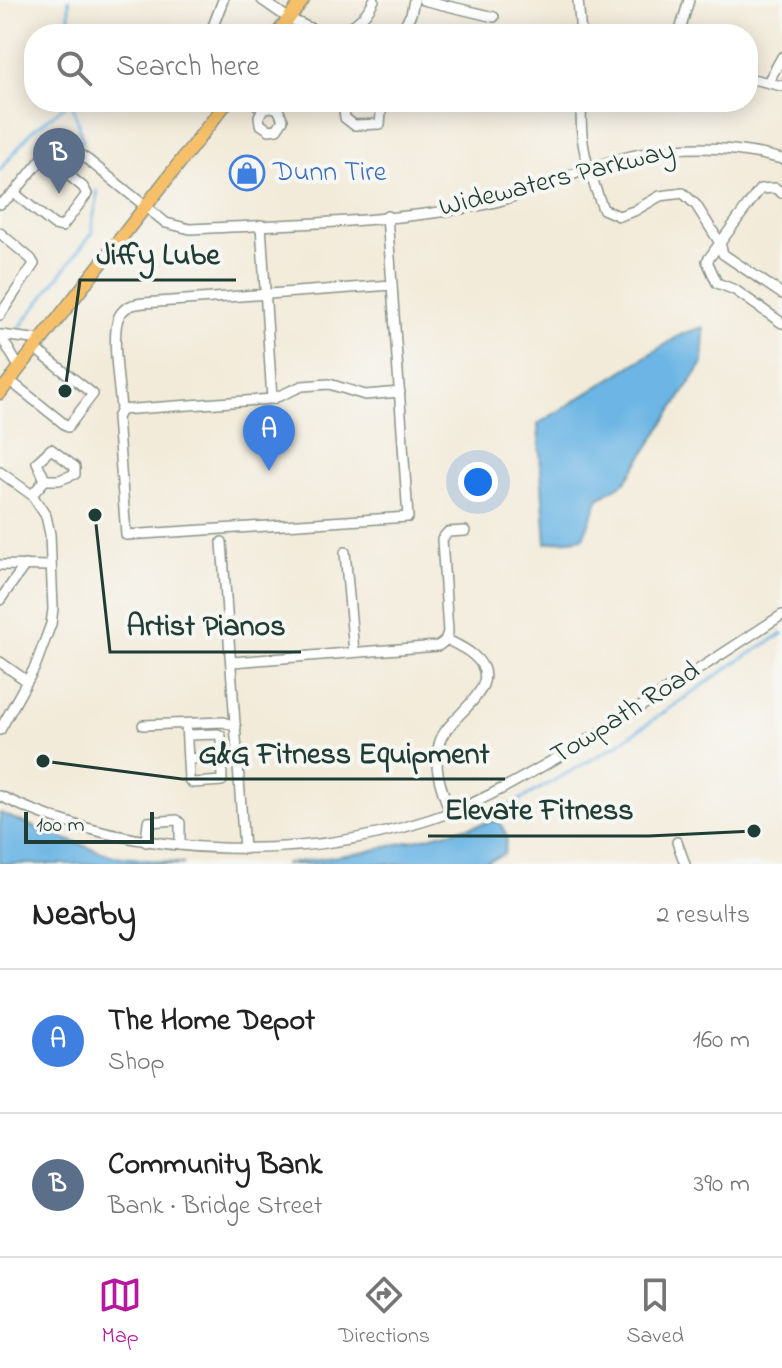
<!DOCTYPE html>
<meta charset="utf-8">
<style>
body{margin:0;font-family:"Indie Flower",sans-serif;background:#f2f2f2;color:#222}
.scale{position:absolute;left:24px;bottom:20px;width:130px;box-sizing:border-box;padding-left:8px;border:4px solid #1f3d34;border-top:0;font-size:22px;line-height:28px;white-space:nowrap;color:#1f3d34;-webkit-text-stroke:6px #f6f6f2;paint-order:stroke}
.you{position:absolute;left:478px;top:482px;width:28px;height:28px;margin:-20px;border:6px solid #fff;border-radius:50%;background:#1a73e8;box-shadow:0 0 0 12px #1a73e833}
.badge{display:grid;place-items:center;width:52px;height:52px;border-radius:50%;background:#b5179e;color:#fff;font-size:26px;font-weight:700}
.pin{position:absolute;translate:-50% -66px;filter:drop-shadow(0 2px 4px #0008)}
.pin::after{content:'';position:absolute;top:42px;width:28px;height:24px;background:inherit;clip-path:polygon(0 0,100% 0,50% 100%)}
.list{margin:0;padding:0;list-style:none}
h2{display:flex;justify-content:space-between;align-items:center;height:104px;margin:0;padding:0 32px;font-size:34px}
h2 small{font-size:26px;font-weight:400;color:#767676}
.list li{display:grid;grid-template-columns:52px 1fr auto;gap:24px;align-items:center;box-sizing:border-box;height:144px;padding:0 32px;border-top:2px solid #e0e0e0}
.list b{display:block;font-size:30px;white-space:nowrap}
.list p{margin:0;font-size:26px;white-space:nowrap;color:#767676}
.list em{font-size:26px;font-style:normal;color:#767676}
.icon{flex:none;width:44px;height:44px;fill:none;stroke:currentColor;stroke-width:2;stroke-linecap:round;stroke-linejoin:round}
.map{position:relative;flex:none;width:782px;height:864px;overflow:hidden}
.search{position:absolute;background:#fff;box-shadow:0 4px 20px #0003;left:24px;right:24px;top:24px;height:88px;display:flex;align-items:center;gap:20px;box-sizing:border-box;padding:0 28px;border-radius:32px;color:#767676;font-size:30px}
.sheet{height:392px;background:#fff}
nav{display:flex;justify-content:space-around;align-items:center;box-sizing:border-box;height:112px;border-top:2px solid #e0e0e0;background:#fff;font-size:22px;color:#767676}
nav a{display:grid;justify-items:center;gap:4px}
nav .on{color:#b5179e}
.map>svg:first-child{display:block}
.water{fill:#6cb5e4;stroke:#46798c;stroke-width:2}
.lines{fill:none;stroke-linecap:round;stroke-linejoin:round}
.stream{stroke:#6cb5e4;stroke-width:3}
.minor-casing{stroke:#899487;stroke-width:12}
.major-casing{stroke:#899487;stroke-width:15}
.minor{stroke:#fff;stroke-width:9}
.major{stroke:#f6c06b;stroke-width:12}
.labels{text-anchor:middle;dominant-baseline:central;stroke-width:8;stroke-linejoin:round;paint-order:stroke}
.shop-label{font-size:28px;fill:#366cbe;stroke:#f6f6f2;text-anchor:start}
.street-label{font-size:28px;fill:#1f3d34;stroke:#f6f6f2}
.leader{fill:none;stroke:#1f3d34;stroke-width:3}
.callout-dot{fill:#1f3d34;stroke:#f6f6f2;stroke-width:3}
.callout-label{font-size:30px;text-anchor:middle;font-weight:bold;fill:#1f3d34;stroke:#f6f6f2;stroke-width:8;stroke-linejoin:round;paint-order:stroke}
</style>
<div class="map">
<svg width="782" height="864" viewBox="0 0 782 864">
<rect width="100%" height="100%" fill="#f6f6f2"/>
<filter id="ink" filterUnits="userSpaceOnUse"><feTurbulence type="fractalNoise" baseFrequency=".0125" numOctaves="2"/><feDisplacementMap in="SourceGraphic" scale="16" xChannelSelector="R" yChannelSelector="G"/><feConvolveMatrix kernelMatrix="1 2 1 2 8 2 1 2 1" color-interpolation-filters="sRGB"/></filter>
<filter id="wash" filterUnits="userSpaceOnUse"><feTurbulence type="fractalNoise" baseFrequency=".006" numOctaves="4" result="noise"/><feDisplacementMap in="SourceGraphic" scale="32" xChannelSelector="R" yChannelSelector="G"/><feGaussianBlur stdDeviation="1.8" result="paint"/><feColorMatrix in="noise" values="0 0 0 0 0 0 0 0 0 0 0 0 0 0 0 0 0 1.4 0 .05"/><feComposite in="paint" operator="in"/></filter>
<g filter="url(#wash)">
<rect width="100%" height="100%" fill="#f3ebda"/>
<g class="water">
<polygon points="704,327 703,363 626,481 599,498 583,538 546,543 538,424 682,334"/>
<polygon points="0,813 51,834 113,856 184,864 0,864"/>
<polygon points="499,820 507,837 504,854 481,864 284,864 365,852"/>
</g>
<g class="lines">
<g class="stream">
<polyline points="69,34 69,0"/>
<polyline points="72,102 83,142"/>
<polyline points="0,170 32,131 70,102"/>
<path d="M20,327L93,232C90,214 99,208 97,191"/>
<polyline points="487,821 493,815 614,747 735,663 782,634"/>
</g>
</g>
</g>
<g filter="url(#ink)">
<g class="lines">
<g class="minor-casing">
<g id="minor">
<polyline points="262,0 288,18 323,34"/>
<polyline points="423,0 494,17"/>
<polyline points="578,0 581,34"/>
<polyline points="557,33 560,34"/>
<polyline points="210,34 223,0"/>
<path d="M329,34C350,31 365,19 374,0"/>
<polyline points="399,34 411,14 414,0"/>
<polyline points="679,34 689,0"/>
<polyline points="748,78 782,86"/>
<polyline points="768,82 782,57"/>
<polyline points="253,102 263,109 271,107 278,109 283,120 277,129 269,130 260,124 259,116 263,109"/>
<polyline points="343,102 345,118 354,125 380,124 382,102"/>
<path d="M582,102C578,143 589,172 603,209L619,216L634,211L660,196L683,193L696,205L720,243L707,261L717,283L735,290L782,323"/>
<polyline points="14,193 54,225 62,227 87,194 83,187 44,155"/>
<polyline points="782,193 775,188 760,189 720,243 723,254 782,294"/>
<path d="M0,204L14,193L54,144H63L88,160L166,223L190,229C284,224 390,223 482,205C518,198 551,182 585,170C651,145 714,141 782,159"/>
<path d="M261,225L272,399L121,410C120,389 109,328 121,313C127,305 135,304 144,303L392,285L387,216"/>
<polyline points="0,233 31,259 34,264 0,315"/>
<polyline points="0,335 19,367"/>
<polyline points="1,335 41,340"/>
<polyline points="9,380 68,427 93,394 34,348"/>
<polyline points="272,399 302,386 329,384 365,395 400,392"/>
<polyline points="121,410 117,418 126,535 408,517 392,285"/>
<polyline points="0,472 32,495 46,516 50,534 53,609 51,624 35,667 0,730"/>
<polyline points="32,495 45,480 59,480 75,474 75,467 51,449 37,462 45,480"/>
<polyline points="222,542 244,849"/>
<polyline points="345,552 354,652"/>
<polyline points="0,565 51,566"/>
<polyline points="0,600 25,565"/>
<path d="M446,639C455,644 465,648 473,655C510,686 449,714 440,741C432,766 441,788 450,812"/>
<polyline points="0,662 27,681"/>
<polyline points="232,662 438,646 445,641 448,632 442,539 448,532 465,531"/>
<path d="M186,724C187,742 188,761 189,779L190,781L193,783L222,781L221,736L218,734L187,735"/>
<polyline points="143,725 224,722 236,727"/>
<polyline points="188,759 222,757"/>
<path d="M0,796C138,862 313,864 454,811C492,796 527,775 562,755C637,711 709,662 782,615"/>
<polyline points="146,842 148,822 177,820 180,823 180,845"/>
<polyline points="677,842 685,864"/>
</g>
</g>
<g class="major-casing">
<g id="major">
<polyline points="277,34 303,0"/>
<polyline points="0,393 227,102"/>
</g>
</g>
<use href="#minor" class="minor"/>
<use href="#major" class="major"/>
</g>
</g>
<defs>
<g id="shop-ring" transform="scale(1.8)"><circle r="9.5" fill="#f6f6f2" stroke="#3f7fe0" stroke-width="1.5"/><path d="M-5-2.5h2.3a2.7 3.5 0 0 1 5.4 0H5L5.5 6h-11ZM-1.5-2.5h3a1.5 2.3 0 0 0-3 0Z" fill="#3f7fe0"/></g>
</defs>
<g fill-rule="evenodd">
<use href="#shop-ring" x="247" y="173"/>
</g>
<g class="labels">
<g class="shop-label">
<text x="273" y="173">Dunn Tire</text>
</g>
<g class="street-label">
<text transform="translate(557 180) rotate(-14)">Widewaters Parkway</text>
<text transform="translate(626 714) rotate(-32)">Towpath Road</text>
</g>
</g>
<path class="leader" d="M65 391L80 280H236M95 515L110 652H301M43 761L182 779H505M754 831L649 836H428"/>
<g class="callout-dot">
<circle cx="65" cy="391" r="8"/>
<circle cx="95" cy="515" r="8"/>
<circle cx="43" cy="761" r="8"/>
<circle cx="754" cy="831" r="8"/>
</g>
<g class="callout-label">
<text x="158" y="264">Jiffy Lube</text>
<text x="206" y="635">Artist Pianos</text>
<text x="344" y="763">G&amp;G Fitness Equipment</text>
<text x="539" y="819">Elevate Fitness</text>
</g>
</svg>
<div class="scale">100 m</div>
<div class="you"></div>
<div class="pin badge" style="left:269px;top:471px;background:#3f7fe0">A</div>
<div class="pin badge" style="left:59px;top:194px;background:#5c6f8a">B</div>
<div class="search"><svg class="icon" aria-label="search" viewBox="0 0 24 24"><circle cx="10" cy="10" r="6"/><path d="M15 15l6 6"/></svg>Search here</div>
</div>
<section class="sheet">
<h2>Nearby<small>2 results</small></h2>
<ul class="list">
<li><span class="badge" style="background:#3f7fe0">A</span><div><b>The Home Depot</b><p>Shop</p></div><em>160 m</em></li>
<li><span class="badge" style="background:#5c6f8a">B</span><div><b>Community Bank</b><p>Bank · Bridge Street</p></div><em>390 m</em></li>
</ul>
</section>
<nav>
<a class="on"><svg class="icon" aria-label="map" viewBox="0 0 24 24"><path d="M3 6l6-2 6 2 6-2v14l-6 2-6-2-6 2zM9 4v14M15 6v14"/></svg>Map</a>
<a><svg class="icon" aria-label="directions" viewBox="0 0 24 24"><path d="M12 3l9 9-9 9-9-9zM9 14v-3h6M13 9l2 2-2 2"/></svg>Directions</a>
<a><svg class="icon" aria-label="saved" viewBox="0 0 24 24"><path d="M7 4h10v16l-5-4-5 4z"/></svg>Saved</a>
</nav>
